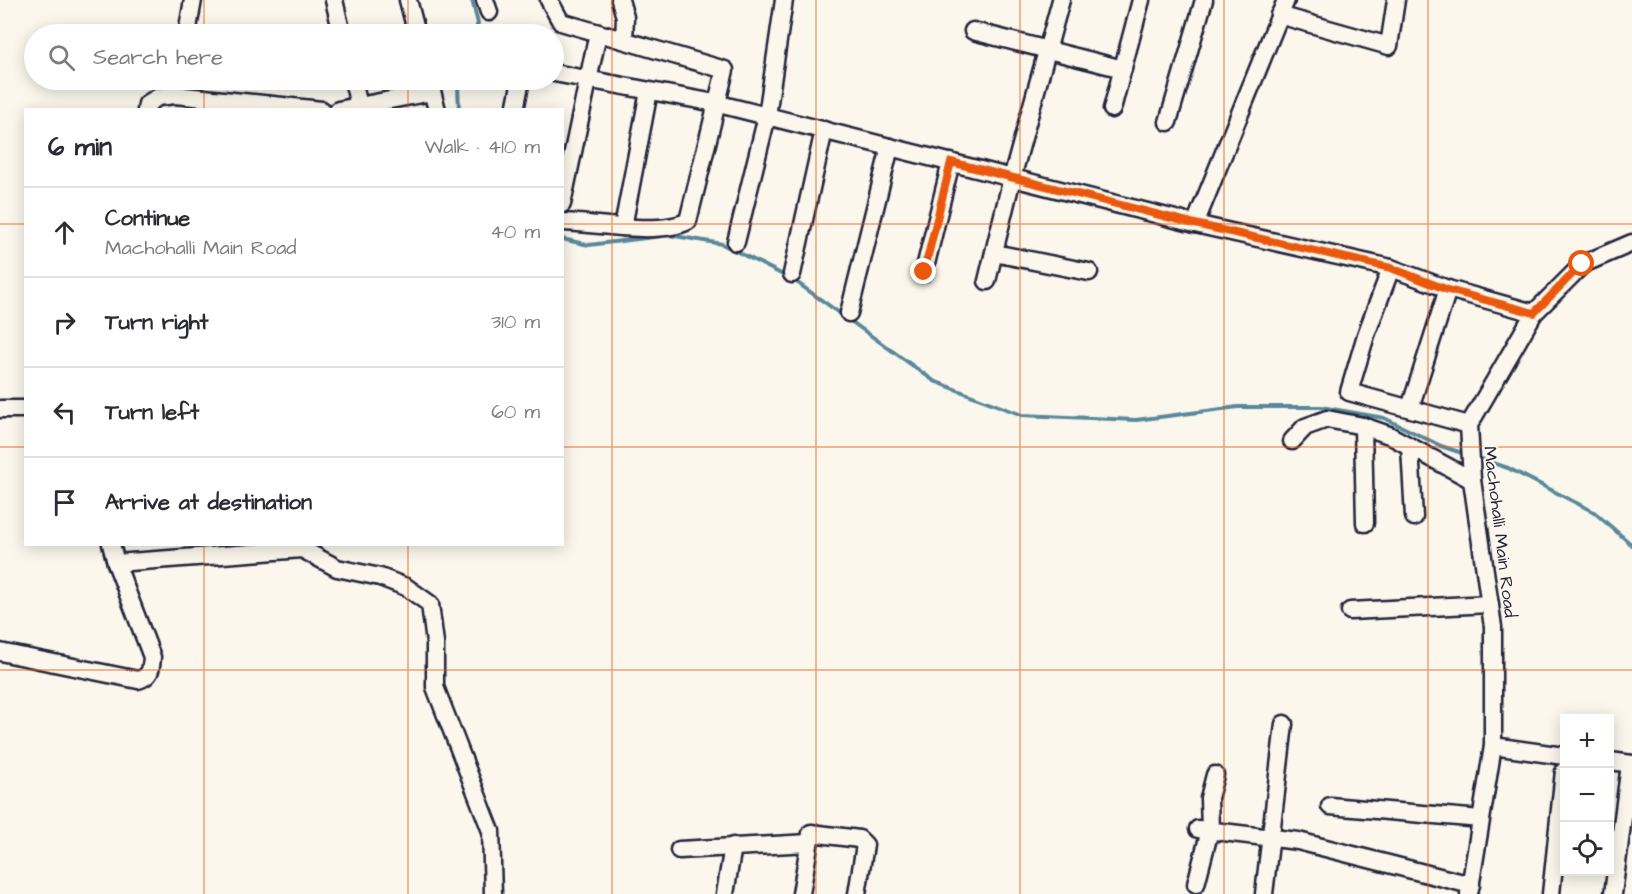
<!DOCTYPE html>
<meta charset="utf-8">
<style>
body{margin:0;font-family:"Architects Daughter",sans-serif;background:#f7f7f7;color:#2b2b33}
.controls{position:absolute;right:18px;bottom:18px;display:grid;overflow:hidden;border-radius:0px;box-shadow:0 3px 15px #0003}
.controls button{width:54px;height:54px;display:grid;place-items:center;padding:0;border:0;border-bottom:2px solid #e1e1e2;background:#fff;color:#2b2b33;font:30px sans-serif}
.stop{position:absolute;width:18px;height:18px;margin:-14px;border:4px solid #ea580c;border-radius:50%;background:#fff}
.stop.end{background:#ea580c;border-color:#fff;box-shadow:0 2px 6px #0008}
.list{margin:0;padding:0;list-style:none}
h2{display:flex;justify-content:space-between;align-items:center;height:78px;margin:0;padding:0 24px;font-size:26px}
h2 small{font-size:20px;font-weight:400;color:#7c7c81}
.list li{display:grid;grid-template-columns:39px 1fr auto;gap:18px;align-items:center;box-sizing:border-box;height:90px;padding:0 24px;border-top:2px solid #e1e1e2}
.list b{display:block;font-size:22px;white-space:nowrap}
.list p{margin:0;font-size:20px;white-space:nowrap;color:#7c7c81}
.list em{font-size:20px;font-style:normal;color:#7c7c81}
.icon{flex:none;width:33px;height:33px;fill:none;stroke:currentColor;stroke-width:2;stroke-linecap:round;stroke-linejoin:round}
.map{position:relative;flex:none;width:1632px;height:894px;overflow:hidden}
.search{position:absolute;background:#fff;box-shadow:0 3px 15px #0003;left:24px;top:24px;width:540px;height:66px;display:flex;align-items:center;gap:15px;box-sizing:border-box;padding:0 21px;border-radius:33px;color:#7c7c81;font-size:22px}
.panel{position:absolute;background:#fff;box-shadow:0 3px 15px #0003;left:24px;top:108px;width:540px;height:438px;border-radius:0px}
.map>svg:first-child{display:block}
.lines{fill:none;stroke-linecap:round;stroke-linejoin:round}
.stream{stroke:#59889b;stroke-width:4}
.minor-casing{stroke:#22223b;stroke-width:21}
.minor{stroke:#fbf7ec;stroke-width:16}
.route{stroke:#ea580c;stroke-width:8}
.grid{fill:none;stroke:#e8590c;stroke-width:1.5;stroke-opacity:0.55}
.labels{text-anchor:middle;dominant-baseline:central;stroke-width:4.5;stroke-linejoin:round;paint-order:stroke}
.street-label{font-size:18px;fill:#22223b;stroke:#fbf7ec}
</style>
<div class="map">
<svg width="1632" height="894" viewBox="0 0 1632 894">
<rect width="100%" height="100%" fill="#fbf7ec"/>
<filter id="ink" filterUnits="userSpaceOnUse"><feTurbulence type="fractalNoise" baseFrequency=".0167" numOctaves="2"/><feDisplacementMap in="SourceGraphic" scale="12" xChannelSelector="R" yChannelSelector="G"/><feConvolveMatrix kernelMatrix="1 2 1 2 8 2 1 2 1" color-interpolation-filters="sRGB"/></filter>
<g filter="url(#ink)">
<g class="lines">
<g class="stream">
<polyline points="472,0 478,23 474,34"/>
<polyline points="459,110 458,86 460,80"/>
<polyline points="669,235 722,244 795,281 934,381 1022,415 1136,420 1238,407 1321,407 1384,418 1441,446 1465,454"/>
<polyline points="562,239 589,245 662,236"/>
<polyline points="1475,457 1508,468 1594,512 1632,545"/>
</g>
<g class="minor-casing">
<g id="minor">
<polyline points="334,0 342,34"/>
<polyline points="408,0 417,34"/>
<polyline points="485,0 489,12"/>
<path d="M549,0L561,22L725,70L688,221C659,236 596,223 562,222"/>
<polyline points="620,0 625,17 624,40"/>
<polyline points="1279,15 1389,46 1396,0"/>
<polyline points="973,31 1123,69"/>
<polyline points="187,34 193,0"/>
<polyline points="554,73 715,103 1195,224 1391,268 1448,289 1534,313"/>
<polyline points="353,80 359,106"/>
<polyline points="429,80 437,110"/>
<polyline points="175,95 322,110"/>
<polyline points="1112,109 1141,0"/>
<polyline points="146,110 147,104 158,97 175,95 178,80"/>
<polyline points="338,110 432,92"/>
<polyline points="515,110 521,80"/>
<polyline points="1168,122 1204,0"/>
<polyline points="562,204 598,33"/>
<polyline points="1195,224 1286,0"/>
<polyline points="623,227 649,91"/>
<polyline points="736,242 767,116 784,0"/>
<polyline points="994,253 1089,272"/>
<polyline points="1391,268 1366,335 1349,392 1469,425"/>
<polyline points="924,272 951,162"/>
<polyline points="792,274 824,130"/>
<polyline points="987,281 1012,178 1061,0"/>
<polyline points="849,313 890,147"/>
<polyline points="1410,408 1448,289"/>
<polyline points="0,409 26,409"/>
<polyline points="1363,426 1365,523"/>
<polyline points="1292,441 1305,427 1327,419 1363,426 1389,435 1472,480"/>
<polyline points="1410,447 1414,517"/>
<polyline points="111,544 116,563 302,549 337,568 380,577 406,587 430,604 435,643 435,687 491,831 493,894"/>
<polyline points="1350,611 1490,604"/>
<path d="M0,652L138,680C151,676 151,669 152,657L116,563"/>
<polyline points="1493,746 1564,756"/>
<polyline points="1610,761 1632,764"/>
<polyline points="1330,806 1481,819"/>
<polyline points="1198,829 1298,841 1471,885"/>
<polyline points="679,850 809,843"/>
<polyline points="1196,884 1210,830 1209,798 1215,775"/>
<polyline points="725,894 733,846"/>
<polyline points="801,894 811,833 859,839 865,845 857,894"/>
<polyline points="1264,894 1284,724"/>
<polyline points="1469,894 1493,746 1493,627 1472,480 1469,425 1534,313 1583,264 1632,243"/>
<polyline points="1551,894 1564,771"/>
<polyline points="1613,894 1630,764"/>
</g>
</g>
<use href="#minor" class="minor"/>
</g>
</g>
<g class="lines" filter="url(#ink)">
<polyline class="route" points="924,272 951,162 1195,224 1391,268 1448,290 1534,313 1582,264"/>
</g>
<path class="grid" d="M204,0V34M408,0V34M612,0V894M816,0V894M1020,0V894M1224,0V894M1428,0V894M204,80V110M408,80V110M0,224H26M562,224H1632M0,447H26M562,447H1632M204,544V894M408,544V894M0,670H1632"/>
<g class="labels">
<g class="street-label">
<text transform="translate(1500 532) rotate(83)">Machohalli Main Road</text>
</g>
</g>
</svg>
<div class="controls">
<button>+</button>
<button>−</button>
<button><svg class="icon" aria-label="locate" viewBox="0 0 24 24"><circle cx="12" cy="12" r="6"/><path d="M12 2v4M12 18v4M2 12h4M18 12h4"/></svg></button>
</div>
<div class="stop" style="left:1582px;top:264px"></div>
<div class="stop end" style="left:924px;top:272px"></div>
<div class="search"><svg class="icon" aria-label="search" viewBox="0 0 24 24"><circle cx="10" cy="10" r="6"/><path d="M15 15l6 6"/></svg>Search here</div>
<section class="panel">
<h2>6 min<small>Walk · 410 m</small></h2>
<ul class="list">
<li><svg class="icon" aria-label="ahead" viewBox="0 0 24 24"><path d="M12 20V5M6 11l6-6 6 6"/></svg><div><b>Continue</b><p>Machohalli Main Road</p></div><em>40 m</em></li>
<li><svg class="icon" aria-label="right" viewBox="0 0 24 24"><path d="M7 20v-9h11M14 6l5 5-5 5"/></svg><div><b>Turn right</b></div><em>310 m</em></li>
<li><svg class="icon" aria-label="left" viewBox="0 0 24 24"><path d="M17 20v-9H6M10 6l-5 5 5 5"/></svg><div><b>Turn left</b></div><em>60 m</em></li>
<li><svg class="icon" aria-label="arrive" viewBox="0 0 24 24"><path d="M6 21V4h12l-3 4 3 4H6"/></svg><div><b>Arrive at destination</b></div></li>
</ul>
</section>
</div>
